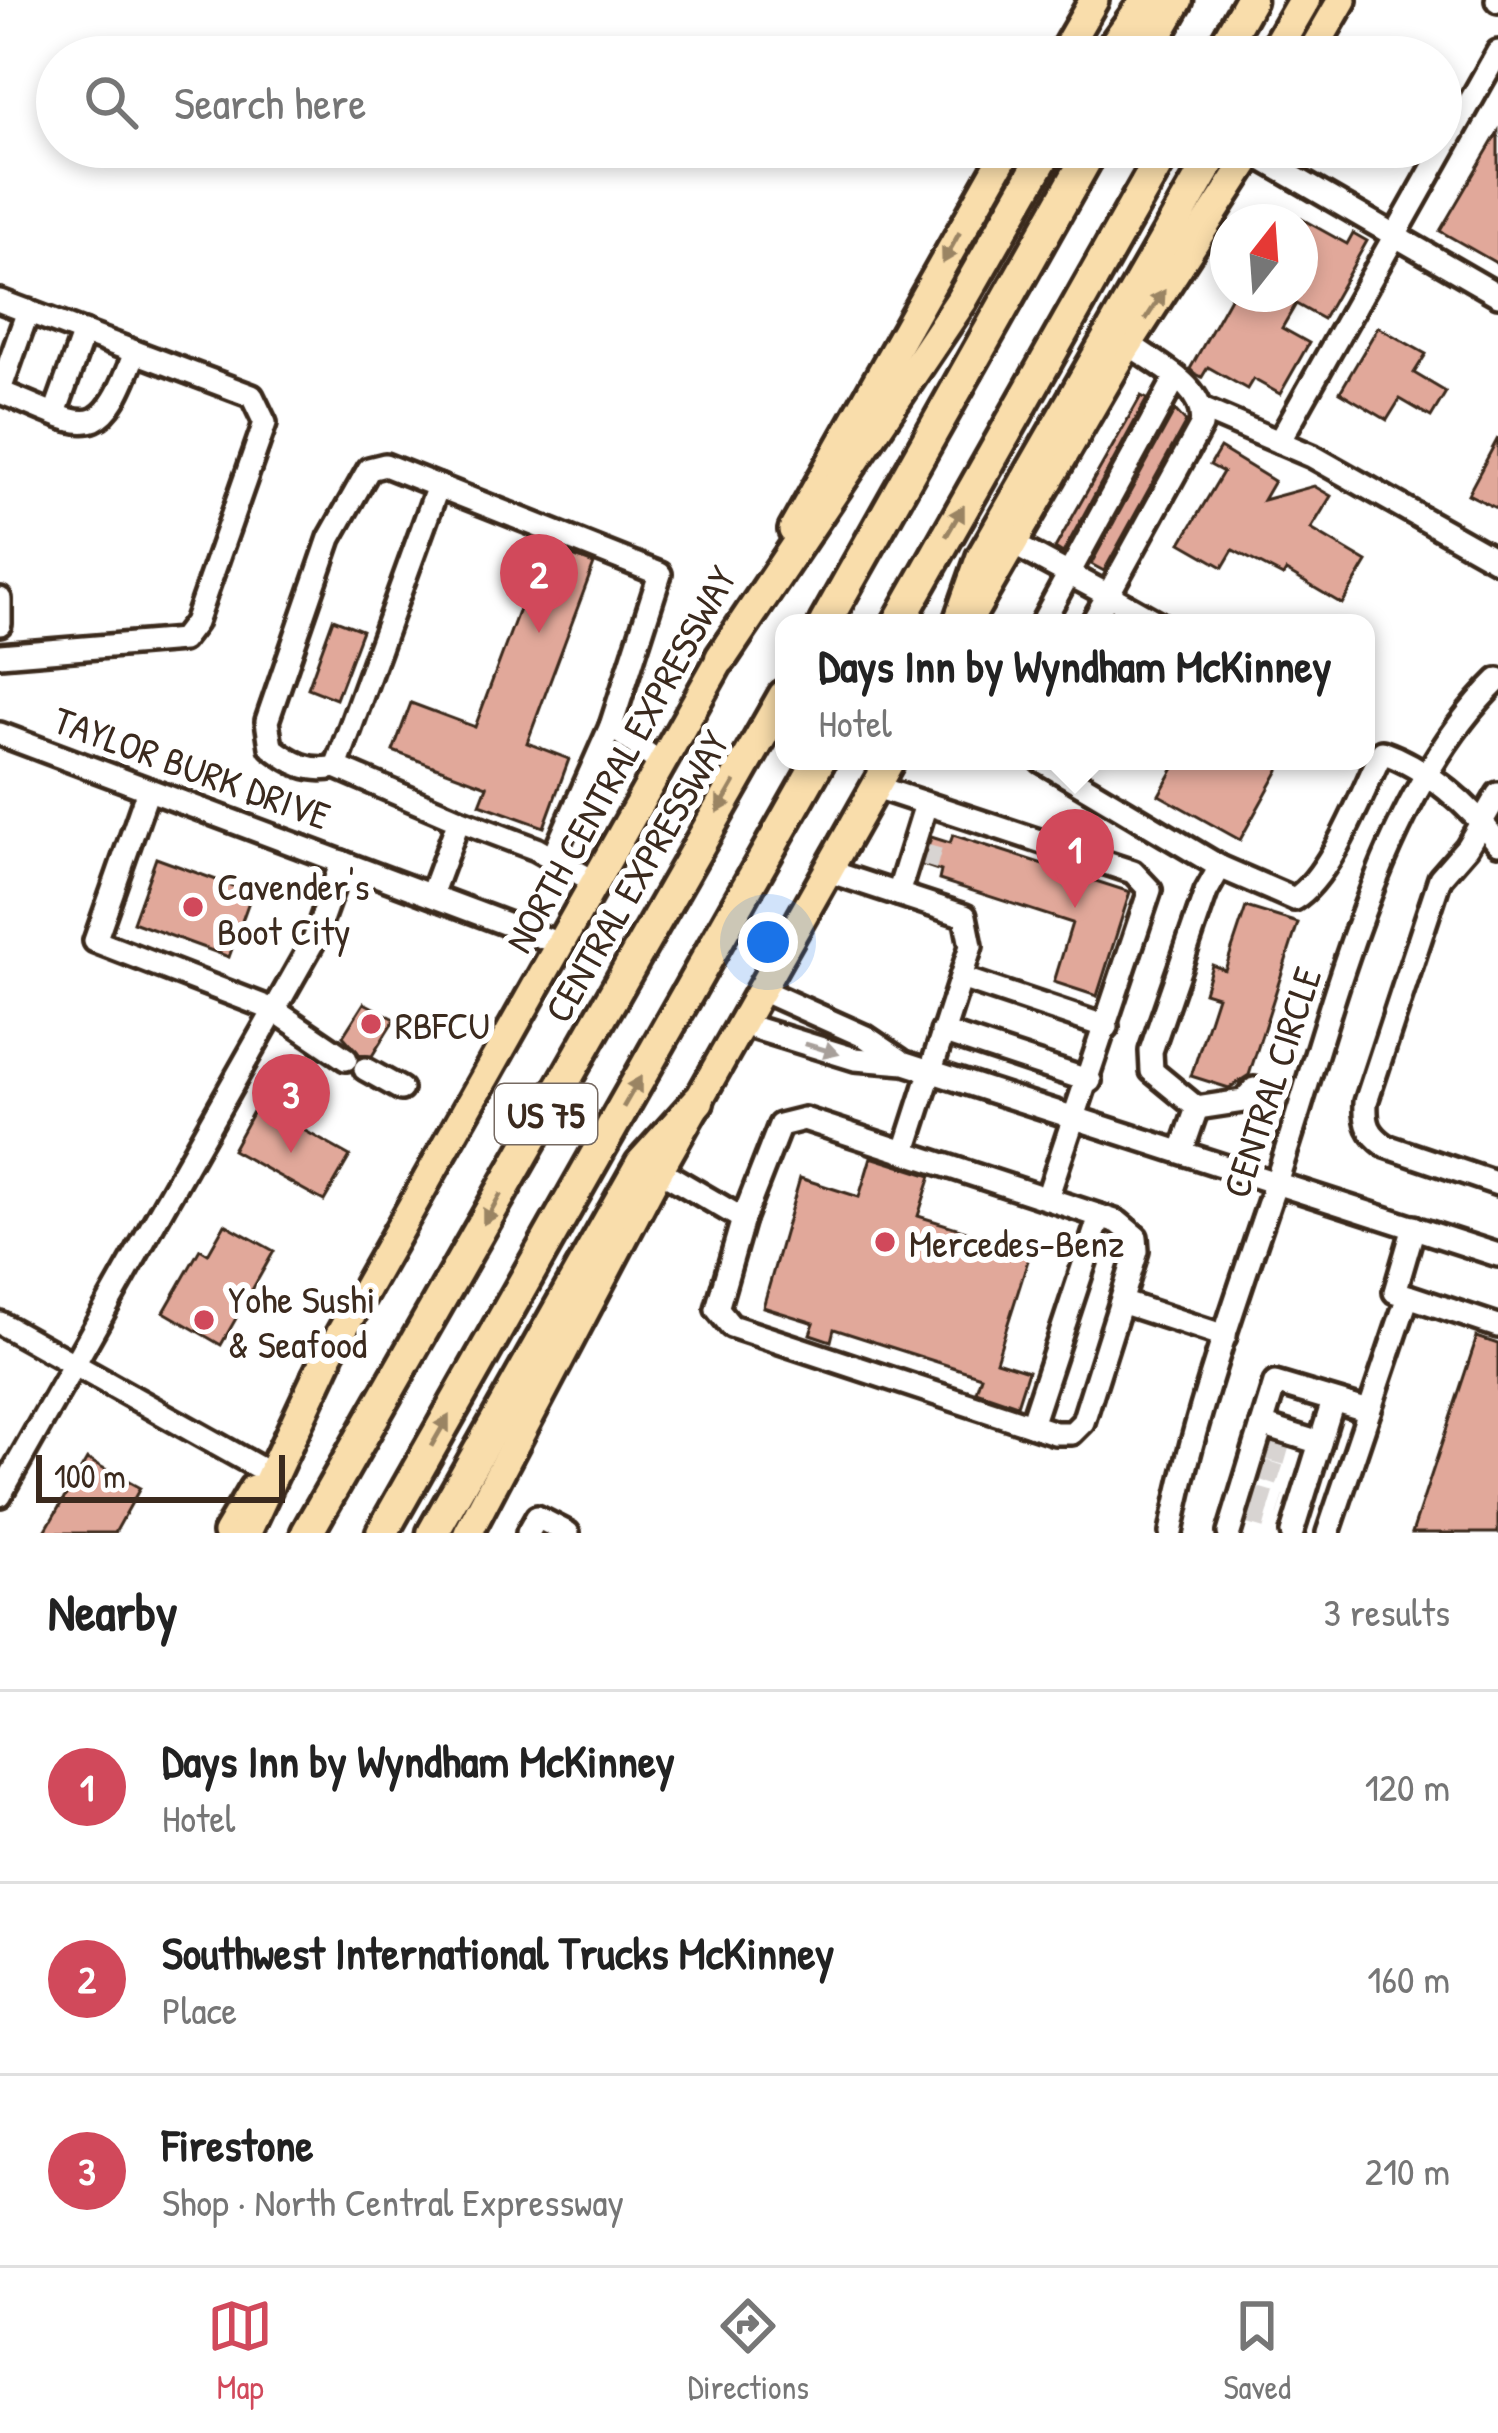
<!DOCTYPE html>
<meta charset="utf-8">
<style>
body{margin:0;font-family:"Patrick Hand",sans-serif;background:#f6f6f6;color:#222}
.compass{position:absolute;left:1210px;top:204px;width:108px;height:108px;border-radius:50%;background:#fff;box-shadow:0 6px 18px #0003;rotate:17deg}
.scale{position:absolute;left:36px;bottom:30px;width:249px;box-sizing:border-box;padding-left:12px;border:6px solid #3b2a1e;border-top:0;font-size:33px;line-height:42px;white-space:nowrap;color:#3b2a1e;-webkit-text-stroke:9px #fff;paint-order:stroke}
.you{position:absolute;left:768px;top:942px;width:42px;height:42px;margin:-30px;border:9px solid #fff;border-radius:50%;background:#1a73e8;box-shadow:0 0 0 18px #1a73e833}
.badge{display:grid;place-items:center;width:78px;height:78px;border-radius:50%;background:#d1495b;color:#fff;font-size:39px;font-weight:700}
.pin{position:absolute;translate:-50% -99px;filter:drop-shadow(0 3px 6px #0008)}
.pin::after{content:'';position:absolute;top:63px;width:42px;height:36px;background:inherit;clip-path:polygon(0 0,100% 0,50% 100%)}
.popup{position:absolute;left:775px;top:614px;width:600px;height:156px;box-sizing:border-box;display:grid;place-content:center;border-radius:24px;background:#fff;filter:drop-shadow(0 3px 9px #0005);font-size:39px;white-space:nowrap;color:#767676}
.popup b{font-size:45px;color:#222}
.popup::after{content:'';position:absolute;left:50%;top:100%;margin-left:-24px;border:24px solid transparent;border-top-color:#fff}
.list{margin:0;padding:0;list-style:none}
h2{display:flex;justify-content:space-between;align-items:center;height:156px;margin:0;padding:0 48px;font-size:51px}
h2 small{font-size:39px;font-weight:400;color:#767676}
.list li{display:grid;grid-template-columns:78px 1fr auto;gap:36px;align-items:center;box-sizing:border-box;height:192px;padding:0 48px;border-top:3px solid #e0e0e0}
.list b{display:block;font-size:45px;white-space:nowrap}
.list p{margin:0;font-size:39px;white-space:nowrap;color:#767676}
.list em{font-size:39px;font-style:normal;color:#767676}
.icon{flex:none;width:66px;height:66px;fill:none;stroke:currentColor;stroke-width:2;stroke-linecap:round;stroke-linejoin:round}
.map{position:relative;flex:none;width:1498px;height:1533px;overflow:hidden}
.search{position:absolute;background:#fff;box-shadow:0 6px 18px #0003;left:36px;right:36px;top:36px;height:132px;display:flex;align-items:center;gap:30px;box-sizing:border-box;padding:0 42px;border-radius:66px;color:#767676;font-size:45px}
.sheet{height:732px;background:#fff}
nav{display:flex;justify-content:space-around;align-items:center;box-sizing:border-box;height:168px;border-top:3px solid #e0e0e0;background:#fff;font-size:33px;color:#767676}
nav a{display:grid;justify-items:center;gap:6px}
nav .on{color:#d1495b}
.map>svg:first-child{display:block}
.building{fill:#e1a89a;stroke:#3b2a1e;stroke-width:3}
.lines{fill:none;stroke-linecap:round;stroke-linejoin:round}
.minor-tunnel{stroke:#d8d4d2;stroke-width:21;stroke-dasharray:21 10;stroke-linecap:butt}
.minor-casing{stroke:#3b2a1e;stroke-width:30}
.major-casing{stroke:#3b2a1e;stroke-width:36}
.highway-casing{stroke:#3b2a1e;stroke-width:39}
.minor{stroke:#fff;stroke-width:21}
.major{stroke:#f9ddab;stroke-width:27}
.highway{stroke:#f9ddab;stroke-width:30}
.oneway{fill:#9a8464}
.oneway2{fill:#a79f9a}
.poi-dot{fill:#d1495b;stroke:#fff;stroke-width:4.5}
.labels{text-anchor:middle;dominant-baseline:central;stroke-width:12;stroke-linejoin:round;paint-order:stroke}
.shield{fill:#fff;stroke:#766a62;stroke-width:3}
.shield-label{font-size:36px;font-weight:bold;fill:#3b2a1e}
.street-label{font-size:39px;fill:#3b2a1e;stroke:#fff}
.poi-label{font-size:39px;fill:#3b2a1e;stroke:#fff;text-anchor:start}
</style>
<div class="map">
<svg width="1498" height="1533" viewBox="0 0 1498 1533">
<rect width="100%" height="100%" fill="#fff"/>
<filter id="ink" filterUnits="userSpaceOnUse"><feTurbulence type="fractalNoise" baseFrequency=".00833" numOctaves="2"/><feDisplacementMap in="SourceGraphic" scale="24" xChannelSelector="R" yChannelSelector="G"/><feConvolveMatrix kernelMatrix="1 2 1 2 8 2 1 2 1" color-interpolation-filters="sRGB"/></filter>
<g filter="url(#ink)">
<g class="building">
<polygon points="1498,132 1498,264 1440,231"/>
<polygon points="1300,218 1347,244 1353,233 1367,241 1323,319 1296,304 1282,328 1309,343 1280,394 1253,379 1247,389 1208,367 1202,377 1194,373 1190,369 1232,294 1300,294"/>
<polygon points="1378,327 1426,354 1414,373 1446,392 1431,417 1400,399 1387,420 1340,392"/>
<polygon points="1141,396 1147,399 1063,553 1055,548"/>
<polygon points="1175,410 1186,422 1104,571 1091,564"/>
<polygon points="1498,438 1498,509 1468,494"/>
<polygon points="1220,448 1274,481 1263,500 1314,486 1331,496 1311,529 1367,562 1342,604 1286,571 1283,576 1233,550 1223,567 1181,543 1223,472 1210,465"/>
<polygon points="543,545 594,564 527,743 569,759 544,827 480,804 487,786 393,751 411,703 475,727"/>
<polygon points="333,619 362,630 336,699 308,688"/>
<polygon points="1178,761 1284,761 1240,840 1159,795"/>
<polygon points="953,835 1130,892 1097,996 1054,982 1072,923 939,880 941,871 923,865 931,837 950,843"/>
<polygon points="156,858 252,893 229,957 133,922"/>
<polygon points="1246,907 1298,923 1249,1075 1229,1088 1191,1076 1217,996 1204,992 1212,965 1225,970"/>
<polygon points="364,1003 395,1019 372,1056 360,1055 343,1036"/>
<polygon points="257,1104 350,1156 324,1201 232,1150"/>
<polygon points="871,1157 931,1176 918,1216 1031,1251 996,1361 1028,1371 1017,1405 976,1391 981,1376 834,1329 831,1341 810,1334 814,1323 763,1307 800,1178 859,1197"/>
<polygon points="225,1224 274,1251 221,1345 164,1312 200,1249 208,1254"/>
<polygon points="1477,1337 1498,1344 1498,1533 1412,1533"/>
<polygon points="87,1459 140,1488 115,1533 44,1533"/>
</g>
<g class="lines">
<g class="minor-tunnel">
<polyline points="926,866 934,838"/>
<polyline points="1267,1449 1295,1457"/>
<polyline points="1260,1469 1288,1478"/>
<polyline points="1251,1496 1281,1505"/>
<polyline points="1246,1513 1275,1521"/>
</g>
<g class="minor-casing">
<g id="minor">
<polyline points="1497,0 1498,1"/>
<polyline points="1252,153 1498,295"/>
<polyline points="0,301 252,396 265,423 195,623 182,640 0,655"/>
<path d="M1129,344C1157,365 1208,387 1201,426L1108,595L1158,623"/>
<polyline points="0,390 28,311"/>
<path d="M0,392C86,425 99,451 135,352"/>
<polyline points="1204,410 1312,456 1498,561"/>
<polyline points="55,413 84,332"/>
<polyline points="1279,442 1498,52"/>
<polyline points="1013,544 1108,595 1092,623"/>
<polyline points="0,599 0,624"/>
<polyline points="1042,623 1175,379"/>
<polyline points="0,734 560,944"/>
<path d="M1042,761L1220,867L1294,899C1331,877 1362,792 1382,752C1426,767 1471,806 1498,843"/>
<path d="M336,767C309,773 292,763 271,747L267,721L330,538L369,469L385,465L438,486"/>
<polyline points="876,787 1133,872 1150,890 1047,1198"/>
<polyline points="148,790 95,941 274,1010 346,1059"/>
<path d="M1498,794L1467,847L1440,878L1366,1102C1365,1124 1368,1133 1386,1146L1498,1184"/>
<polyline points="459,820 536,849 593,881"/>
<polyline points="552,859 611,726"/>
<polyline points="828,871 965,916 971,946 905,1151"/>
<polyline points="898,894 926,804"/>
<polyline points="431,895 459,820 336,767 438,486 660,574 611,726 661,764"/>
<polyline points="961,978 1107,1027"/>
<polyline points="761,990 866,1037 900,1060"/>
<polyline points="742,1024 855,1059 905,1063 1498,1255"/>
<polyline points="942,1032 1090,1081"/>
<polyline points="365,1069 401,1089"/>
<polyline points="1197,1108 1243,1101 1254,1089"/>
<polyline points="1182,1151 1197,1108 1152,1071 1151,1051 1206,892 1220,867"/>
<polyline points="659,1170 743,1219 780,1125 804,1119 1118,1222 1136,1237 1137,1251 1121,1302 1225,1336"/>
<polyline points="743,1219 717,1309 731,1326 1055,1433 1072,1433 1083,1422 1121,1302"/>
<polyline points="1408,1296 1498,1326"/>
<polyline points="0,1323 263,1470"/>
<polyline points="1031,1425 1100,1216"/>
<polyline points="1262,1425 1320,1443"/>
<polyline points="0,1495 314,940 342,862"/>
<polyline points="528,1533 537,1517 568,1533"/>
<path d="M1171,1533C1195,1408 1241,1288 1281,1167C1332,1013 1380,795 1498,680"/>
<polyline points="1229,1533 1275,1383 1369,1411"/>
<polyline points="1292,1533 1333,1401"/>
<polyline points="1328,1533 1408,1296 1395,1292 1414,1227"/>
</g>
</g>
<g class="major-casing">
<g id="major">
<polyline points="1061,57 1094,0"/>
<polyline points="1309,57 1342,0"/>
<polyline points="793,530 1009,147"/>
<polyline points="969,619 1124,351 1256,147"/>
<polyline points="316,1377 730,642"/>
<polyline points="227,1533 253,1489"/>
<polyline points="468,1533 659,1170 890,761"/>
</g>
</g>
<g class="highway-casing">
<g id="highway">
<polyline points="1106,57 1147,0"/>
<polyline points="1144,57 1177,0"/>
<polyline points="1218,57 1250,0"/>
<polyline points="1271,57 1304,0"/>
<polyline points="825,623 1093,147"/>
<polyline points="898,623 1167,147"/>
<polyline points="959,623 982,558 1218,147"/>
<polyline points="721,658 961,301 1049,147"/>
<polyline points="245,1533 326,1360"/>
<polyline points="307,1533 784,696"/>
<polyline points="382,1533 819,761"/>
<polyline points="433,1533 641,1164 698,1101"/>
</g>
</g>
<use href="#minor" class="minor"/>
<use href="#major" class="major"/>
<use href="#highway" class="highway"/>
</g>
<defs><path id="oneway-solid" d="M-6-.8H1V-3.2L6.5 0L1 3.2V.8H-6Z" transform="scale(3)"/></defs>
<g class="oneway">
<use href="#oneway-solid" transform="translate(951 248) rotate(119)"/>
<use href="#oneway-solid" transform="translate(1155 305) rotate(-57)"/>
<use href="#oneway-solid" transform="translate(955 521) rotate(-60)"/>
<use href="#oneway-solid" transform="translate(726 797) rotate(120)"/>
<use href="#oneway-solid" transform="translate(632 1092) rotate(-60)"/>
<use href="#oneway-solid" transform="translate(492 1209) rotate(120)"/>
<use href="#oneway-solid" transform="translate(440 1431) rotate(-60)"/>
</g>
<use class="oneway2" href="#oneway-solid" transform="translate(822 1049) rotate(17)"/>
</g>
<g class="poi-dot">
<circle cx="193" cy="907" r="12"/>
<circle cx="371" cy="1024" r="12"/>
<circle cx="885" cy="1242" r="12"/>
<circle cx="204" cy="1320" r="12"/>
</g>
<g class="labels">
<rect class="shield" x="495" y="1084" width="102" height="60" rx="9"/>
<g class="shield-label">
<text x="546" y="1114">US 75</text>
</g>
<g class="street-label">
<text transform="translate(620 759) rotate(-61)">NORTH CENTRAL EXPRESSWAY</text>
<text transform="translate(192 767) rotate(20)">TAYLOR BURK DRIVE</text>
<text transform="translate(636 876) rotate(-60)">CENTRAL EXPRESSWAY</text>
<text transform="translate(1271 1082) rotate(-72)">CENTRAL CIRCLE</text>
</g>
<g class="poi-label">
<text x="217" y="885">Cavender's<tspan x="217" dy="45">Boot City</tspan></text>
<text x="395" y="1024">RBFCU</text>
<text x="909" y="1242">Mercedes-Benz</text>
<text x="228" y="1298">Yohe Sushi<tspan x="228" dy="45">&amp; Seafood</tspan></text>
</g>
</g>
</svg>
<svg class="compass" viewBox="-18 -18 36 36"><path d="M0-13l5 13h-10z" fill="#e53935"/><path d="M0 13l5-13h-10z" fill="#767676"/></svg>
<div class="scale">100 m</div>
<div class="you"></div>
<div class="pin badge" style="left:1075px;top:908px">1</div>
<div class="popup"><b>Days Inn by Wyndham McKinney</b>Hotel</div>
<div class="pin badge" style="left:539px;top:633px">2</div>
<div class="pin badge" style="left:291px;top:1153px">3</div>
<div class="search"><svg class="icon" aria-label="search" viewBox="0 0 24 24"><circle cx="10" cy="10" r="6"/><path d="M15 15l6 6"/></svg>Search here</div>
</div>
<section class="sheet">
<h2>Nearby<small>3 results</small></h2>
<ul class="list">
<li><span class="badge">1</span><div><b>Days Inn by Wyndham McKinney</b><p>Hotel</p></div><em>120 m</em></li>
<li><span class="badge">2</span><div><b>Southwest International Trucks McKinney</b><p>Place</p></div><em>160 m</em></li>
<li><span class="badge">3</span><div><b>Firestone</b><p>Shop · North Central Expressway</p></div><em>210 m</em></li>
</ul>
</section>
<nav>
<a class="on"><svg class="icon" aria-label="map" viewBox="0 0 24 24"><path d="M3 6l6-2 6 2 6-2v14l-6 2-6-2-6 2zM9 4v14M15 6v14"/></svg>Map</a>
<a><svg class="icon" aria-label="directions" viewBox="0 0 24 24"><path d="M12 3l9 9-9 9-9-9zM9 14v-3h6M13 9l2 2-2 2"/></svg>Directions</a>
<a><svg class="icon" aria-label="saved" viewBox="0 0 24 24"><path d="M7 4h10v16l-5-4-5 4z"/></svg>Saved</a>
</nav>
